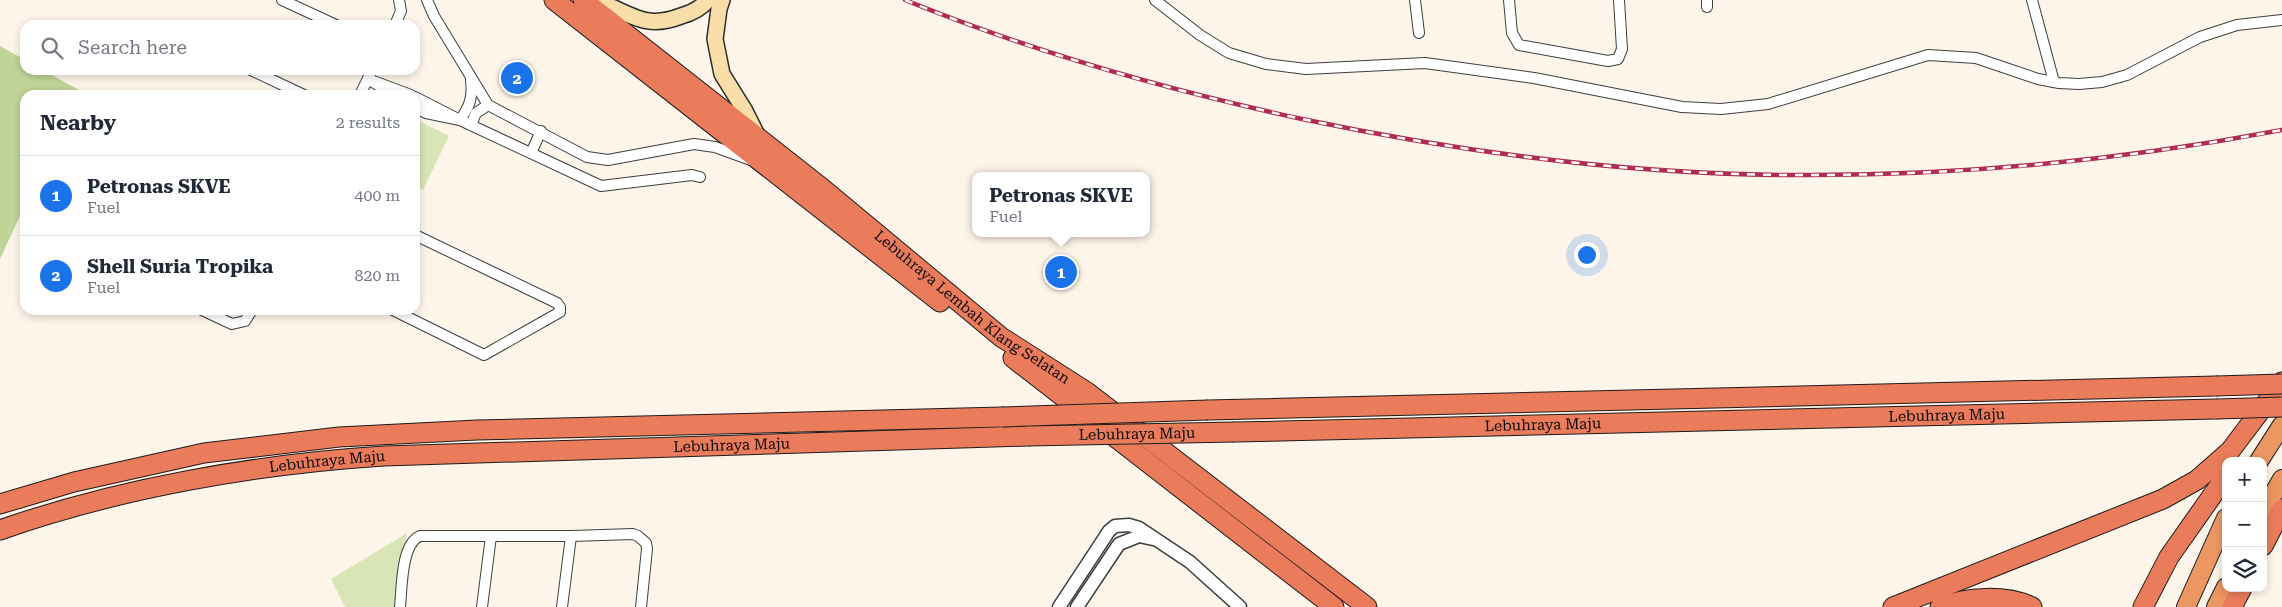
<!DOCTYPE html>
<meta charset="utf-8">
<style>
body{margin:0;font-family:"Roboto Serif",serif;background:#f2f2f3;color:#1f2937}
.controls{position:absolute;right:15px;bottom:15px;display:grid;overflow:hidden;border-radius:10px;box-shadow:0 2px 8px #0003}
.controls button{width:45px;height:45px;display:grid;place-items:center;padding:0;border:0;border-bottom:1px solid #e0e1e3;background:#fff;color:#1f2937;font:25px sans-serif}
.you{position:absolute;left:1586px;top:254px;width:18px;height:18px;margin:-12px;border:4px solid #fff;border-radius:50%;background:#1a73e8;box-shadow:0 0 0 8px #1a73e833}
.badge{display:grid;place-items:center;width:32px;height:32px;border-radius:50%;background:#1a73e8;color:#fff;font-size:16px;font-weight:700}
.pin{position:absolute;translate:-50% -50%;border:2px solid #fff;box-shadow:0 1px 5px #0006}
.popup{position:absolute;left:972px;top:172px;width:178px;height:65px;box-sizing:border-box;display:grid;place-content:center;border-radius:10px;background:#fff;filter:drop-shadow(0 1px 4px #0005);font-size:16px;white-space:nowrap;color:#747a83}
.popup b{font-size:19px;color:#1f2937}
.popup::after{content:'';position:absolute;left:50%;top:100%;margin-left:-10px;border:10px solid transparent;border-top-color:#fff}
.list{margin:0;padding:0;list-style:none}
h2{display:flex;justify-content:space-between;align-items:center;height:65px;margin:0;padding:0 20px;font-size:21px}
h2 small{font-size:16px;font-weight:400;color:#747a83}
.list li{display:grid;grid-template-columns:32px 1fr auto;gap:15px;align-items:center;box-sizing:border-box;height:80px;padding:0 20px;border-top:1px solid #e0e1e3}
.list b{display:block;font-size:19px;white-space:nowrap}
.list p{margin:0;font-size:16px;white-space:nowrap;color:#747a83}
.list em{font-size:16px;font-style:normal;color:#747a83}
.icon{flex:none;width:28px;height:28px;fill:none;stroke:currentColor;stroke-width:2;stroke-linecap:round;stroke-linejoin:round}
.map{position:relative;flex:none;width:2282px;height:607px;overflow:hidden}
.search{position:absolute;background:#fff;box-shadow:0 2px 8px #0003;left:20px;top:20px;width:400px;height:55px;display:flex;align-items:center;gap:12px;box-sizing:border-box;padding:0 18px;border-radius:15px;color:#747a83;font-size:19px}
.panel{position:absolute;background:#fff;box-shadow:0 2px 8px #0003;left:20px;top:90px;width:400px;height:225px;border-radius:15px}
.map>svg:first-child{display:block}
.green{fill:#d9e5b7}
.forest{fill:#c0d497}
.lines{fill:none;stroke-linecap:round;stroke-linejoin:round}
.minor-casing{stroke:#3e3e3e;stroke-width:12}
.tertiary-casing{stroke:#3e3e3e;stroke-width:15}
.secondary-casing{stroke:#2d2d2d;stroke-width:18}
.trunk-casing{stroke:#1c1c1c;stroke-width:20}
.motorway-casing{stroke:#1c1c1c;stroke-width:21}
.minor{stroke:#fff;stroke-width:10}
.tertiary{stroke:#fff;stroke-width:12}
.secondary{stroke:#f9dea9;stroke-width:15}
.trunk{stroke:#ec9662;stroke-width:18}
.motorway{stroke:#ea7c5b;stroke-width:19}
.rail-casing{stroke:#b02d51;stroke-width:4.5}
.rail{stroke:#fff;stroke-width:2.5;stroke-dasharray:8;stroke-linecap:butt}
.motorway-bridge-casing{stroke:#1c1c1c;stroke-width:21;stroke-linecap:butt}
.motorway-bridge{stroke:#ea7c5b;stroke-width:19}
.labels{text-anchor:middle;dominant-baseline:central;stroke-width:5;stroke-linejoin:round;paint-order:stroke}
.street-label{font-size:15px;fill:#0b0b0b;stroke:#fff}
</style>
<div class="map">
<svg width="2282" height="607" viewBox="0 0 2282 607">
<rect width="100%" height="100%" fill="#fef5ea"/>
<g class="green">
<polygon points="415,119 449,136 423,190 415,186"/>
<polygon points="407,533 397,607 345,607 331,579"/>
</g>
<polygon class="forest" points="0,46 25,60 25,70 43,70 79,90 77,95 25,95 25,205 0,259"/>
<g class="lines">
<g class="minor-casing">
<g id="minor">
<polyline points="282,0 336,25"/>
<polyline points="427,0 434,16 488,105 587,157 608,160 694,144 715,147 751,160"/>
<polyline points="1155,0 1200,35 1229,53 1266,64 1306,69 1425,63 1534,78 1682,107 1721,109 1768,104 1928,55 1976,58 2038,79 2059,83 2079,84 2102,82 2127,75 2200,37 2237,25 2282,20"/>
<polyline points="1415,0 1419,33"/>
<polyline points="1509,0 1512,33 1519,45 1608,61 1618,59 1622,49 1619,0"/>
<polyline points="1707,0 1707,7"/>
<polyline points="2032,0 2054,82"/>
<polyline points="395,25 401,11 399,0"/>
<polyline points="251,70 304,95"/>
<path d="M471,80C473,97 470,106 460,120L601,186L692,175L700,177"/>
<polyline points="360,95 372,70"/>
<polyline points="394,95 368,79 411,95"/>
<polyline points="415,97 460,120 426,113 415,108"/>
<polyline points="471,125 476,113 488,105"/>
<polyline points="531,153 541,131"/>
<polyline points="202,310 232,324 245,321 252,310"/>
<polyline points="393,310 484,355 560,312 560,307 557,303 415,235"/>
<path d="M400,607C402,588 401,544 420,536H571L633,534L638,536L646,543L647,549L641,607"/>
<polyline points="482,607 491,536"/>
<polyline points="562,607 571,536"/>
</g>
</g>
<g class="tertiary-casing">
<g id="tertiary">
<polyline points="1059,607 1109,531 1115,526 1129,525 1139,528 1190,562 1240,607"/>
<polyline points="1077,607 1119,544 1139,536 1153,539"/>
</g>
</g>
<g class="secondary-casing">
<g id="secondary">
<polyline points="722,0 719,9 715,39 722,74 745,111 758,137"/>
<path d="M587,1C596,3 606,5 614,8C639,20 653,27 681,16C692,13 701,8 708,0"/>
</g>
</g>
<g class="trunk-casing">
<g id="trunk">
<polyline points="2259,461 2282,425"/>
<polyline points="2263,512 2282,479"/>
<polyline points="2186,607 2226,518"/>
<polyline points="2216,607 2226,587"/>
</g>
</g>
<g class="motorway-casing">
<g id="motorway">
<polyline points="554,0 940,302"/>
<path id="s1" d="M583,0L822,188L1001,337L1087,392L1367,607"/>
<polyline points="1013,358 1334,607"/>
<polyline points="1208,410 2216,386"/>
<path id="s2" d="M1235,432L2216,409"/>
<polyline points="0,504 74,482 204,453 339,437 477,430 1002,417"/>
<path id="s3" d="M0,530C119,488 258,464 384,456L1028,436"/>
<polyline points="2263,546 2282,509"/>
<polyline points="1893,607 2163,499 2197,480 2230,451 2282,382"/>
<path d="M1940,607C1965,597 2006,594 2032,607"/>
<polyline points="2143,607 2169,557 2226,476"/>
<polyline points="2232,607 2242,588"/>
</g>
</g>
<use href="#minor" class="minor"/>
<use href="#tertiary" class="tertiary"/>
<use href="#secondary" class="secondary"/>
<use href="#trunk" class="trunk"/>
<use href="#motorway" class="motorway"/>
<g class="rail-casing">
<path id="rail" d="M905,0C1033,52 1167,90 1302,119C1465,153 1632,175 1799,175C1961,176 2123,160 2282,130"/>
</g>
<use href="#rail" class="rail"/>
<g class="motorway-bridge-casing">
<g id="motorway-bridge">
<polyline points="2216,386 2282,384"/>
<polyline points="2216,409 2282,407"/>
<polyline points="1002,417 1208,410"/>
<path id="s4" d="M1028,436L1235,432"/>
</g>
</g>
<use href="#motorway-bridge" class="motorway-bridge"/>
</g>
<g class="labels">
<g class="street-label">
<text stroke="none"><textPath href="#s1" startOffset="496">Lebuhraya Lembah Klang Selatan</textPath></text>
<text stroke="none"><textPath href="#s2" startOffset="712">Lebuhraya Maju</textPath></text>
<text stroke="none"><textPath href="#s2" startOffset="308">Lebuhraya Maju</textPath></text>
<text stroke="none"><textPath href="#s4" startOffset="109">Lebuhraya Maju</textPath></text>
<text stroke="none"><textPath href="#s3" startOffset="740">Lebuhraya Maju</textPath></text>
<text stroke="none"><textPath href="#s3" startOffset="335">Lebuhraya Maju</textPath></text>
</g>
</g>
</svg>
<div class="controls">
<button>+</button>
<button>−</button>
<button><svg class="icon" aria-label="layers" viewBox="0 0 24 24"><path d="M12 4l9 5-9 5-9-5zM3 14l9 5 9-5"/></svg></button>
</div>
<div class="you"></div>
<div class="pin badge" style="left:1061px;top:272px">1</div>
<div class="popup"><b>Petronas SKVE</b>Fuel</div>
<div class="pin badge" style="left:517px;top:78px">2</div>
<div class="search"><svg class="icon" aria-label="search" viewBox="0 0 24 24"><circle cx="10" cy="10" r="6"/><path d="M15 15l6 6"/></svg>Search here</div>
<section class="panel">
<h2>Nearby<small>2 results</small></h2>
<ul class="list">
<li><span class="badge">1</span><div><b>Petronas SKVE</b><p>Fuel</p></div><em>400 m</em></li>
<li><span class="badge">2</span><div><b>Shell Suria Tropika</b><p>Fuel</p></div><em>820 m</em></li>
</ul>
</section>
</div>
